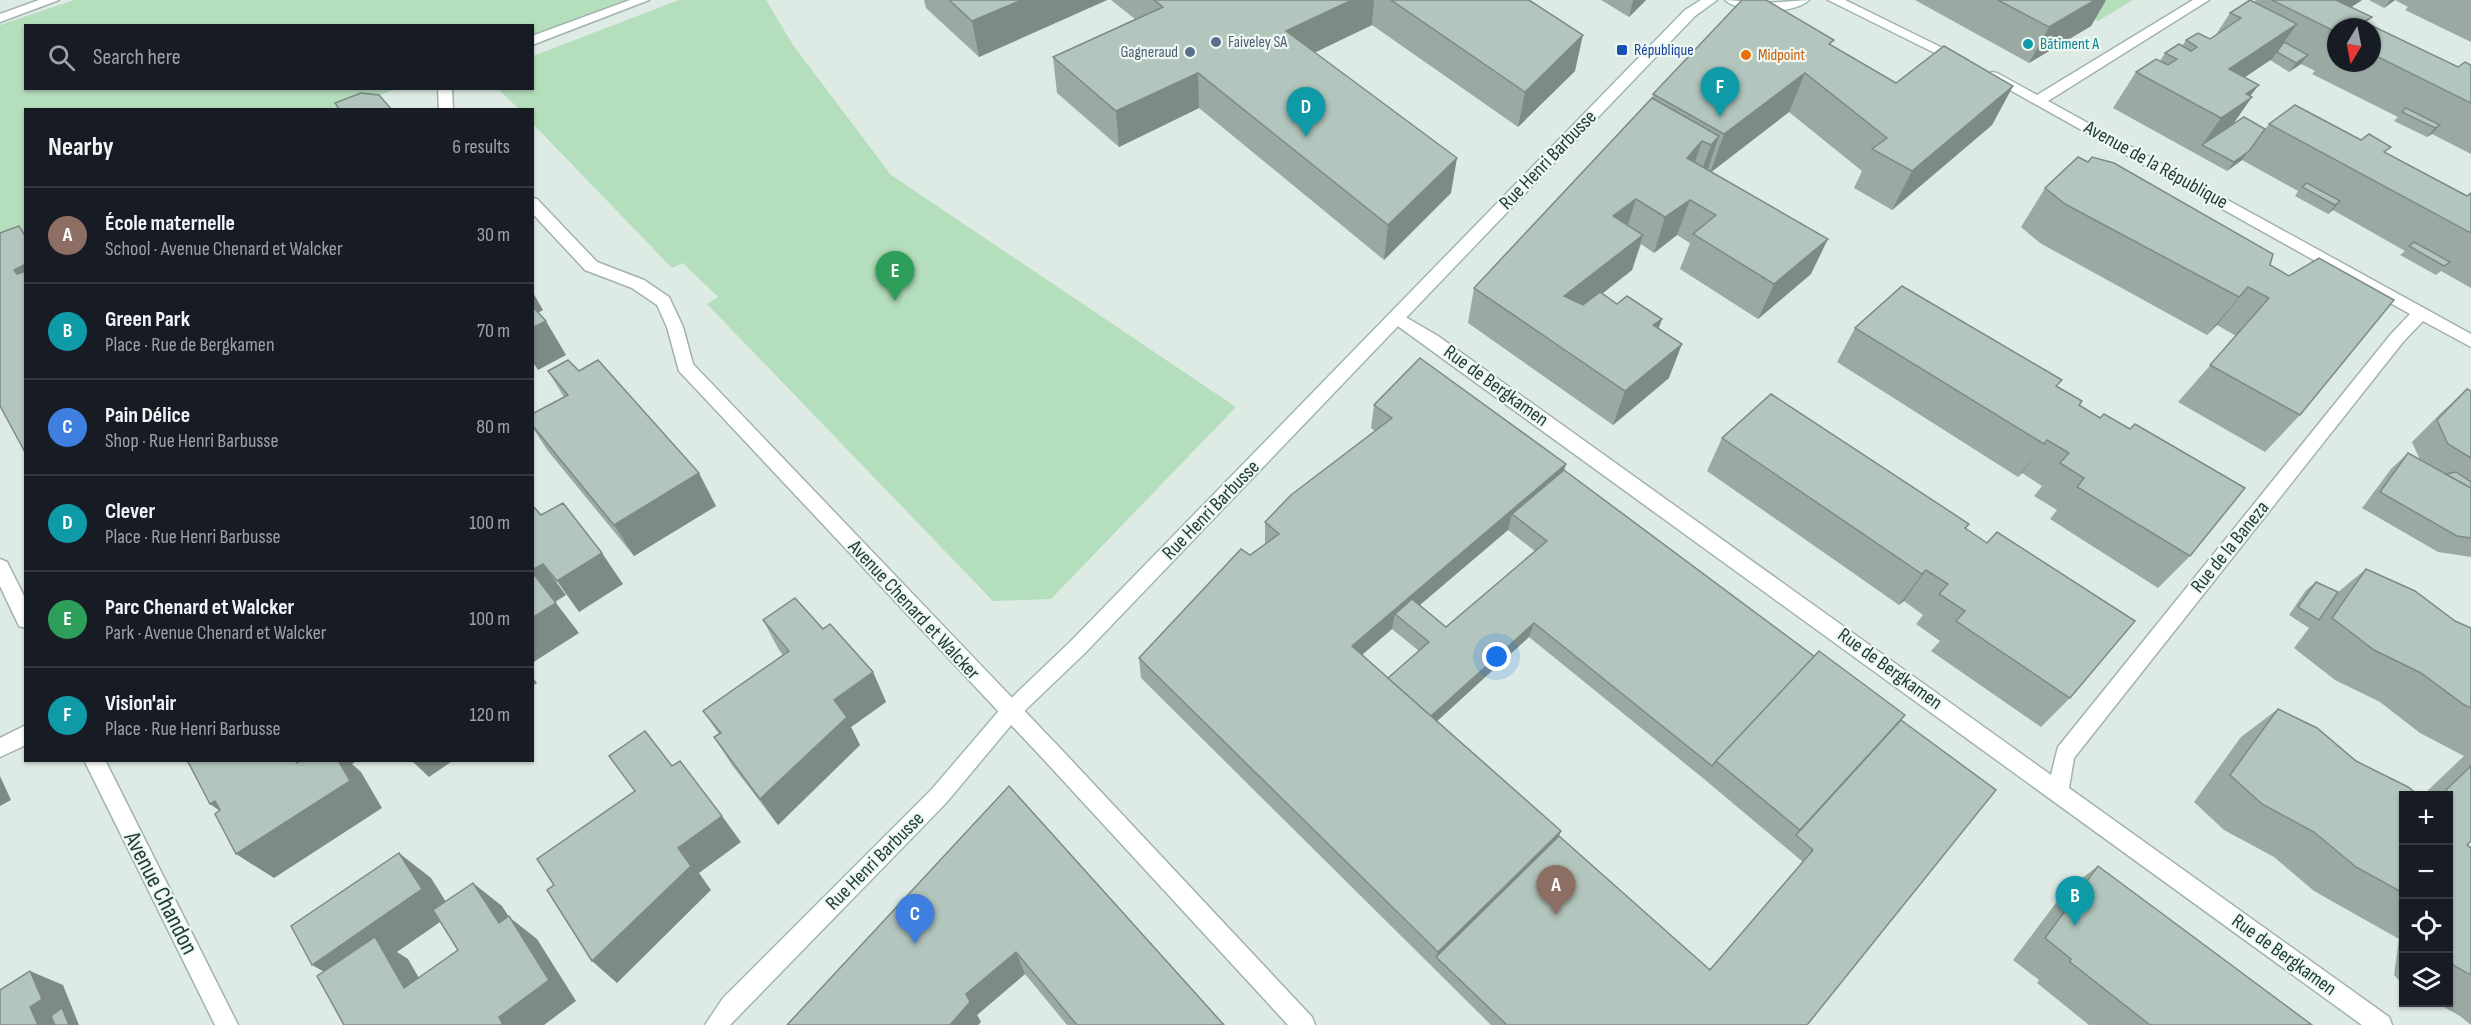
<!DOCTYPE html>
<meta charset="utf-8">
<style>
body{margin:0;font-family:"Sofia Sans Condensed",sans-serif;background:#242831;color:#f1f3f6}
.controls{position:absolute;right:18px;bottom:18px;display:grid;overflow:hidden;border-radius:0px;box-shadow:0 2px 4px #0004}
.controls button{width:54px;height:54px;display:grid;place-items:center;padding:0;border:0;border-bottom:2px solid #363941;background:#171b24;color:#f1f3f6;font:30px sans-serif}
.compass{position:absolute;left:2327px;top:18px;width:54px;height:54px;border-radius:50%;background:#171b24;box-shadow:0 2px 4px #0004;rotate:190deg}
.you{position:absolute;left:1497px;top:657px;width:21px;height:21px;margin:-15px;border:4px solid #fff;border-radius:50%;background:#1a73e8;box-shadow:0 0 0 9px #1a73e833}
.badge{display:grid;place-items:center;width:39px;height:39px;border-radius:50%;background:#8c9099;color:#fff;font-size:20px;font-weight:700}
.pin{position:absolute;translate:-50% -50px;filter:drop-shadow(0 2px 3px #0008)}
.pin::after{content:'';position:absolute;top:32px;width:21px;height:18px;background:inherit;clip-path:polygon(0 0,100% 0,50% 100%)}
.list{margin:0;padding:0;list-style:none}
h2{display:flex;justify-content:space-between;align-items:center;height:78px;margin:0;padding:0 24px;font-size:26px}
h2 small{font-size:20px;font-weight:400;color:#9ea1a6}
.list li{display:grid;grid-template-columns:39px 1fr auto;gap:18px;align-items:center;box-sizing:border-box;height:96px;padding:0 24px;border-top:2px solid #363941}
.list b{display:block;font-size:22px;white-space:nowrap}
.list p{margin:0;font-size:20px;white-space:nowrap;color:#9ea1a6}
.list em{font-size:20px;font-style:normal;color:#9ea1a6}
.icon{flex:none;width:33px;height:33px;fill:none;stroke:currentColor;stroke-width:2;stroke-linecap:round;stroke-linejoin:round}
.map{position:relative;flex:none;width:2471px;height:1025px;overflow:hidden}
.search{position:absolute;background:#171b24;box-shadow:0 2px 4px #0004;left:24px;top:24px;width:510px;height:66px;display:flex;align-items:center;gap:15px;box-sizing:border-box;padding:0 21px;border-radius:0px;color:#9ea1a6;font-size:22px}
.panel{position:absolute;background:#171b24;box-shadow:0 2px 4px #0004;left:24px;top:108px;width:510px;height:654px;border-radius:0px}
.map>svg:first-child{display:block}
.green{fill:#b5debc}
.lines{fill:none;stroke-linecap:round;stroke-linejoin:round}
.street-casing{stroke:#a1b3ab;stroke-width:3}
.secondary-casing{stroke:#9ebaae;stroke-width:3}
.street{fill:#fff;fill-rule:evenodd}
.secondary{fill:#fff;fill-rule:evenodd}
.wall{fill:#9aaaa3;fill-rule:evenodd}
.shaded-wall{fill:#7d8b84}
.building{fill:#b3c6bd;stroke:#7d8b84;stroke-width:1.5}
.service-dot{fill:#5c6f8a;stroke:#eef7f2;stroke-width:2}
.culture-dot{fill:#0f9aa8;stroke:#eef7f2;stroke-width:2}
.transit-dot{fill:#1a4fb4;stroke:#eef7f2;stroke-width:2}
.food-dot{fill:#e8710a;stroke:#eef7f2;stroke-width:2}
.labels{text-anchor:middle;dominant-baseline:central;stroke-width:4.5;stroke-linejoin:round;paint-order:stroke}
.far-service-label{font-size:16px;fill:#4e5e75;stroke:#eef7f2;text-anchor:start}
.far-culture-label{font-size:16px;fill:#0d838f;stroke:#eef7f2;text-anchor:start}
.far-transit-label{font-size:16px;fill:#164399;stroke:#eef7f2;text-anchor:start}
.far-food-label{font-size:16px;fill:#c56008;stroke:#eef7f2;text-anchor:start}
.street-label{font-size:20px;fill:#1e3c31;stroke:#eef7f2}
.near-street-label{font-size:24px;fill:#1e3c31;stroke:#eef7f2}
</style>
<div class="map">
<svg width="2471" height="1025" viewBox="0 0 2471 1025">
<rect width="100%" height="100%" fill="#deebe4"/>
<g class="green">
<polygon points="74,0 626,0 533,36 532,26 26,26 26,88 396,89 342,109 26,110 25,232 3,241 0,233 0,25"/>
<polygon points="679,0 766,0 793,45 891,175 1236,407 1051,599 993,601 707,304 718,297 683,263 672,268 533,124 532,110 519,109 498,89 532,88 533,56"/>
<polygon points="2058,0 2133,0 2098,21"/>
</g>
<g class="lines">
<g class="street-casing">
<g id="street">
<polygon points="39,0 59,0 0,22 0,14"/>
<polygon points="630,0 649,0 532,45 532,36"/>
<polygon points="1828,0 1845,0 1967,60 1960,64 1955,63"/>
<polygon points="2193,0 2209,0 2048,101 2471,334 2471,347 2423,321 2403,342 2074,758 2069,788 2389,1017 2392,1025 2362,1025 1388,319 1396,313 1402,315 1438,336 2051,775 2058,747 2391,334 2410,314 1985,76 1992,72 1997,73 2037,95"/>
<polygon points="438,88 452,88 453,110 439,110"/>
<polygon points="532,198 537,199 597,262 644,280 669,297 683,327 693,364 1059,747 1312,1017 1315,1025 1288,1025 1045,761 679,371 667,327 657,305 632,288 585,270 532,213"/>
<polygon points="0,559 7,562 26,600 26,628 19,626 0,586"/>
<polygon points="26,725 26,745 0,757 0,738"/>
<polygon points="84,760 105,760 238,1025 215,1025"/>
</g>
</g>
<g class="secondary-casing">
<g id="secondary">
<polygon points="1701,0 1717,0 1695,16 1085,653 1017,718 946,803 730,1025 705,1025 723,998 932,789 1003,706 1071,641 1685,10"/>
<path d="M1725,0L1767,3L1809,0C1794,15 1740,14 1725,0Z"/>
</g>
</g>
<use href="#street" class="street"/>
<use href="#secondary" class="secondary"/>
</g>
<g class="wall">
<polygon points="924,0 1107,0 979,57 926,8"/>
<polygon points="1111,0 1529,0 1575,71 1518,127 1372,25 1315,52 1451,193 1384,260 1199,108 1119,147 1057,93 1053,57 1135,19"/>
<polygon points="1601,0 1646,0 1629,17"/>
<polygon points="1915,0 2106,0 2091,26 2029,63"/>
<path d="M2256,0H2362L2351,7L2367,24L2458,67L2471,65V154L2432,134L2427,137L2394,121L2398,117L2312,74L2315,71L2301,64L2289,72L2270,60L2244,77L2250,96L2233,124L2265,129L2269,124L2386,153L2467,196L2471,193V288L2441,271L2436,275L2400,255L2405,251L2333,210L2328,214L2295,196L2298,191L2242,160L2227,171L2113,108L2136,72L2160,61L2165,53L2182,46L2186,40L2210,39L2215,36L2230,13L2254,2ZM2336,27H2372V63H2336Z"/>
<polygon points="2369,0 2471,0 2471,42 2405,10 2408,7 2395,0 2384,8"/>
<polygon points="1832,46 1896,83 2013,86 1992,125 1892,210 1854,188 1862,171 1789,112 1711,172 1811,274 1758,319 1680,269 1690,243 1677,235 1654,253 1641,244 1632,270 1602,294 1617,304 1662,319 1658,329 1669,378 1613,425 1468,323 1474,288 1652,98 1653,94"/>
<polygon points="2045,188 2270,265 2300,415 2265,452 2178,402 2236,336 2217,325 2207,335 2040,243 2021,227"/>
<polygon points="1855,328 2057,386 2079,405 2190,556 2158,588 2050,519 2057,510 2034,496 2042,486 2022,473 2018,477 1837,362"/>
<polygon points="548,371 579,371 716,506 634,556 548,451 532,427 532,414 564,397"/>
<polygon points="2467,389 2471,391 2471,557 2438,552 2362,508 2391,469 2408,453 2420,460 2412,442 2442,412"/>
<path d="M1374,405L1566,464L1564,470L1901,720L1807,1025H1491L1141,678L1139,658L1265,544V522L1375,431L1371,428ZM1508,530L1535,551L1446,627L1420,605ZM1392,629L1419,651L1388,678L1362,655ZM1529,637L1704,779L1803,862L1709,970L1559,836L1561,831L1437,721Z"/>
<polygon points="1722,438 1966,528 2070,698 2041,727 1931,651 1940,641 1916,624 1923,615 1904,601 1899,605 1707,471"/>
<polygon points="2366,569 2455,621 2471,628 2471,841 2467,845 2471,848 2471,1025 2460,1016 2435,1002 2448,1002 2448,795 2423,795 2464,756 2420,733 2380,702 2335,680 2294,648 2309,628 2289,615 2306,590 2316,582 2338,592"/>
<polygon points="763,620 823,629 873,672 886,702 851,727 860,745 778,825 732,765 714,737 719,734 703,711 783,655 779,650"/>
<polygon points="2278,709 2356,761 2403,795 2403,984 2394,975 2399,939 2314,891 2274,857 2224,830 2194,802 2241,737"/>
<polygon points="1009,786 1224,1025 1067,1025 1025,974 977,1015 981,1022 787,1025"/>
<polygon points="2098,866 2312,1025 2089,1025 2037,983 2039,980 2013,960 2065,891"/>
</g>
<g class="shaded-wall">
<polygon points="1022,0 1107,0 979,57 972,21"/>
<polygon points="1352,0 1374,0 1372,25 1285,67 1286,31"/>
<polygon points="1633,0 1646,0 1629,17"/>
<polygon points="2095,0 2106,0 2091,26 2029,63 2049,27"/>
<polygon points="2335,0 2362,0 2323,26"/>
<polygon points="2390,0 2395,0 2384,8"/>
<polygon points="2297,24 2272,59 2204,105 2229,69"/>
<polygon points="1583,35 1575,71 1518,127 1525,92"/>
<polygon points="2308,55 2301,64 2289,72 2296,63"/>
<polygon points="1198,73 1199,108 1119,147 1116,111"/>
<polygon points="1805,73 1789,112 1710,173 1724,134"/>
<polygon points="2259,85 2247,100 2252,97 2227,133 2202,145 2221,118 2246,94"/>
<polygon points="2013,86 1992,125 1892,210 1912,171"/>
<polygon points="2440,125 2432,134 2427,137 2435,128"/>
<polygon points="1719,136 1707,172 1698,180 1711,145"/>
<polygon points="1702,141 1690,177 1687,158"/>
<polygon points="2249,151 2242,160 2227,171 2234,162"/>
<polygon points="1457,158 1451,193 1384,260 1388,225"/>
<polygon points="1636,199 1625,234 1613,216"/>
<polygon points="1690,200 1677,235 1654,253 1665,217"/>
<polygon points="2340,201 2333,210 2328,214 2335,205"/>
<polygon points="1643,235 1632,270 1554,331 1564,296"/>
<polygon points="1828,239 1811,274 1758,319 1774,284"/>
<polygon points="26,264 26,283 14,270"/>
<polygon points="2248,287 2217,325 2207,335 2239,297"/>
<polygon points="532,291 543,310 532,316"/>
<polygon points="1662,319 1650,353 1653,325"/>
<polygon points="546,321 566,355 538,370 532,361 532,328"/>
<polygon points="1682,344 1669,378 1613,425 1625,391"/>
<polygon points="2047,440 2022,473 2018,477 2044,444"/>
<polygon points="1566,464 1559,486 1512,514 1508,530 1402,620 1395,614 1392,629 1349,666 1352,646"/>
<polygon points="699,473 716,506 634,556 614,525"/>
<polygon points="602,553 623,584 579,612 557,581"/>
<polygon points="543,564 566,595 555,602 532,572 532,570"/>
<polygon points="1926,570 1904,601 1899,605 1922,574"/>
<polygon points="556,603 579,633 532,663 532,618"/>
<polygon points="1534,623 1529,637 1424,733 1428,719"/>
<polygon points="873,672 886,702 851,727 860,745 778,825 760,799 834,700"/>
<polygon points="532,677 537,683 532,686"/>
<polygon points="295,760 354,760 355,762 352,764 361,772 382,808 274,878 236,854 297,763"/>
<polygon points="411,760 454,760 429,777"/>
<polygon points="0,776 11,800 0,806"/>
<polygon points="215,801 248,831 210,804"/>
<polygon points="722,816 741,842 699,873 711,890 617,983 592,961 678,848"/>
<polygon points="1561,831 1553,848 1436,957 1438,952"/>
<polygon points="399,853 431,878 453,913 397,952 408,959 437,1009 349,986 312,965"/>
<polygon points="473,883 502,906 509,917 537,939 576,1001 544,1025 503,1025 499,1017 499,923"/>
<polygon points="1016,952 1025,974 977,1015 981,1022 978,1025 950,1025 966,994"/>
<polygon points="30,971 63,985 79,1025 38,1025 30,1007"/>
</g>
<g class="building">
<polygon points="949,0 1022,0 972,21"/>
<polygon points="1154,0 1352,0 1286,31 1457,158 1388,225 1198,73 1116,111 1053,57 1163,7"/>
<polygon points="1391,0 1529,0 1583,35 1525,92"/>
<polygon points="1742,0 1766,0 1834,40 1829,44 1896,83 1944,46 2013,86 1912,171 1872,149 1887,138 1805,73 1724,134 1653,94"/>
<polygon points="1998,0 2095,0 2049,27"/>
<polygon points="2250,0 2297,24 2229,69 2259,85 2246,94 2252,97 2221,118 2136,72 2156,59 2168,65 2177,59 2165,53 2179,44 2191,51 2197,47 2186,40 2198,33 2210,39 2241,18 2230,13"/>
<polygon points="2272,0 2336,0 2372,17 2364,22 2458,67 2465,62 2471,65 2471,103 2372,54 2372,27 2336,27 2336,32"/>
<polygon points="2284,42 2308,55 2296,63 2277,52"/>
<polygon points="361,93 379,95 392,110 340,110 335,103"/>
<polygon points="1652,98 1719,136 1711,145 1702,141 1687,158 1828,239 1774,284 1693,234 1716,215 1690,200 1665,217 1636,199 1613,216 1643,235 1564,296 1583,305 1600,292 1617,304 1627,296 1662,319 1653,325 1682,344 1625,391 1474,288"/>
<polygon points="2295,105 2361,140 2369,134 2391,147 2384,152 2467,196 2471,193 2471,233 2269,124"/>
<polygon points="2406,108 2440,125 2435,128 2402,112"/>
<polygon points="2244,117 2265,129 2249,151 2234,162 2202,145"/>
<polygon points="2078,157 2088,162 2092,157 2114,163 2273,254 2270,265 2289,276 2319,258 2394,300 2300,415 2210,365 2269,298 2248,287 2239,297 2065,204 2045,188"/>
<polygon points="2307,183 2340,201 2335,205 2302,187"/>
<polygon points="19,226 26,237 26,264 14,270 17,274 26,271 26,454 0,406 0,233"/>
<polygon points="2414,242 2450,262 2444,266 2409,246"/>
<polygon points="1902,286 2062,380 2056,386 2082,401 2079,405 2100,418 2104,414 2130,429 2135,424 2245,488 2190,556 2077,487 2084,478 2060,463 2069,453 2047,440 2044,444 1855,328"/>
<polygon points="532,306 546,321 532,328"/>
<polygon points="1420,358 1566,464 1352,646 1561,831 1438,952 1139,658 1241,549 1250,555 1279,534 1265,522 1291,495 1392,418 1374,405"/>
<polygon points="568,360 579,371 598,360 699,473 614,525 532,425 532,414 568,395 548,371"/>
<polygon points="2467,389 2471,391 2471,458 2448,444 2437,420"/>
<polygon points="1771,394 1969,524 1965,528 1987,543 1997,532 2135,621 2070,698 1956,621 1965,611 1939,594 1948,584 1926,570 1922,574 1722,438"/>
<polygon points="2408,453 2471,488 2471,538 2457,536 2380,492"/>
<polygon points="1564,470 1815,657 1716,761 1712,766 1534,623 1431,716 1388,678 1429,642 1395,614 1412,599 1446,627 1547,541 1512,514"/>
<polygon points="2456,472 2471,482 2471,488 2446,474"/>
<polygon points="563,503 602,553 557,581 543,564 532,570 532,505 541,515"/>
<polygon points="2366,569 2415,591 2455,621 2471,628 2471,708 2463,704 2421,673 2374,650 2332,618"/>
<polygon points="532,572 556,603 532,618"/>
<polygon points="2316,582 2338,592 2319,620 2298,607"/>
<polygon points="795,598 823,629 830,624 873,672 834,700 847,717 760,799 714,737 721,733 703,711 789,651 763,620"/>
<polygon points="1819,651 1905,715 1800,830 1716,761"/>
<polygon points="2278,709 2317,728 2356,761 2408,787 2418,795 2403,795 2403,893 2356,867 2314,832 2262,804 2230,775"/>
<polygon points="1901,720 1996,790 1807,1025 1507,1025 1436,957 1559,836 1710,970 1813,850 1796,835"/>
<polygon points="645,731 672,766 680,761 722,816 678,848 691,866 592,961 547,890 554,885 537,859 635,791 609,756"/>
<polygon points="187,760 295,760 297,763 301,760 338,760 350,781 236,854 215,814 220,810 215,801 210,804"/>
<polygon points="2471,766 2471,841 2467,845 2471,848 2471,975 2456,967 2448,960 2448,795 2445,795 2447,789"/>
<polygon points="1009,786 1224,1025 1077,1025 1016,952 966,994 970,1002 950,1025 787,1025"/>
<polygon points="399,853 422,889 312,965 291,926"/>
<polygon points="2098,866 2312,1025 2150,1025 2070,962 2071,959 2045,938"/>
<polygon points="473,883 499,923 509,916 549,980 499,1017 503,1025 344,1025 317,976 375,937 404,988 458,950 433,910"/>
<polygon points="30,971 42,999 30,1007 38,1025 0,1025 0,990"/>
<polygon points="62,1008 69,1025 55,1025 51,1016"/>
</g>
<g class="service-dot">
<circle cx="1216" cy="42" r="6"/>
<circle cx="1190" cy="52" r="6"/>
</g>
<circle class="culture-dot" cx="2028" cy="44" r="6"/>
<rect class="transit-dot" x="1616" y="44" width="12" height="12" rx="3"/>
<circle class="food-dot" cx="1746" cy="55" r="6"/>
<g class="labels">
<g class="far-service-label">
<text x="1228" y="42">Faiveley SA</text>
<text x="1178" y="52" text-anchor="end">Gagneraud</text>
</g>
<g class="far-culture-label">
<text x="2040" y="44">Bâtiment A</text>
</g>
<g class="far-transit-label">
<text x="1634" y="50">République</text>
</g>
<g class="far-food-label">
<text x="1758" y="55">Midpoint</text>
</g>
<g class="street-label">
<text transform="translate(1548 160) rotate(-46)">Rue Henri Barbusse</text>
<text transform="translate(2156 165) rotate(29)">Avenue de la République</text>
<text transform="translate(1496 386) rotate(36)">Rue de Bergkamen</text>
<text transform="translate(1211 510) rotate(-46)">Rue Henri Barbusse</text>
<text transform="translate(2230 547) rotate(-51)">Rue de la Baneza</text>
<text transform="translate(914 610) rotate(47)">Avenue Chenard et Walcker</text>
<text transform="translate(1890 669) rotate(36)">Rue de Bergkamen</text>
<text transform="translate(875 861) rotate(-45)">Rue Henri Barbusse</text>
<text transform="translate(2284 955) rotate(36)">Rue de Bergkamen</text>
</g>
<g class="near-street-label">
<text transform="translate(161 893) rotate(63)">Avenue Chandon</text>
</g>
</g>
</svg>
<div class="controls">
<button>+</button>
<button>−</button>
<button><svg class="icon" aria-label="locate" viewBox="0 0 24 24"><circle cx="12" cy="12" r="6"/><path d="M12 2v4M12 18v4M2 12h4M18 12h4"/></svg></button>
<button><svg class="icon" aria-label="layers" viewBox="0 0 24 24"><path d="M12 4l9 5-9 5-9-5zM3 14l9 5 9-5"/></svg></button>
</div>
<svg class="compass" viewBox="-18 -18 36 36"><path d="M0-13l5 13h-10z" fill="#e53935"/><path d="M0 13l5-13h-10z" fill="#9ea1a6"/></svg>
<div class="you"></div>
<div class="pin badge" style="left:1556px;top:915px;background:#8d6e63">A</div>
<div class="pin badge" style="left:2075px;top:926px;background:#0f9aa8">B</div>
<div class="pin badge" style="left:915px;top:944px;background:#3f7fe0">C</div>
<div class="pin badge" style="left:1306px;top:137px;background:#0f9aa8">D</div>
<div class="pin badge" style="left:895px;top:301px;background:#2e9e5b">E</div>
<div class="pin badge" style="left:1720px;top:117px;background:#0f9aa8">F</div>
<div class="search"><svg class="icon" aria-label="search" viewBox="0 0 24 24"><circle cx="10" cy="10" r="6"/><path d="M15 15l6 6"/></svg>Search here</div>
<section class="panel">
<h2>Nearby<small>6 results</small></h2>
<ul class="list">
<li><span class="badge" style="background:#8d6e63">A</span><div><b>École maternelle</b><p>School · Avenue Chenard et Walcker</p></div><em>30 m</em></li>
<li><span class="badge" style="background:#0f9aa8">B</span><div><b>Green Park</b><p>Place · Rue de Bergkamen</p></div><em>70 m</em></li>
<li><span class="badge" style="background:#3f7fe0">C</span><div><b>Pain Délice</b><p>Shop · Rue Henri Barbusse</p></div><em>80 m</em></li>
<li><span class="badge" style="background:#0f9aa8">D</span><div><b>Clever</b><p>Place · Rue Henri Barbusse</p></div><em>100 m</em></li>
<li><span class="badge" style="background:#2e9e5b">E</span><div><b>Parc Chenard et Walcker</b><p>Park · Avenue Chenard et Walcker</p></div><em>100 m</em></li>
<li><span class="badge" style="background:#0f9aa8">F</span><div><b>Vision'air</b><p>Place · Rue Henri Barbusse</p></div><em>120 m</em></li>
</ul>
</section>
</div>
